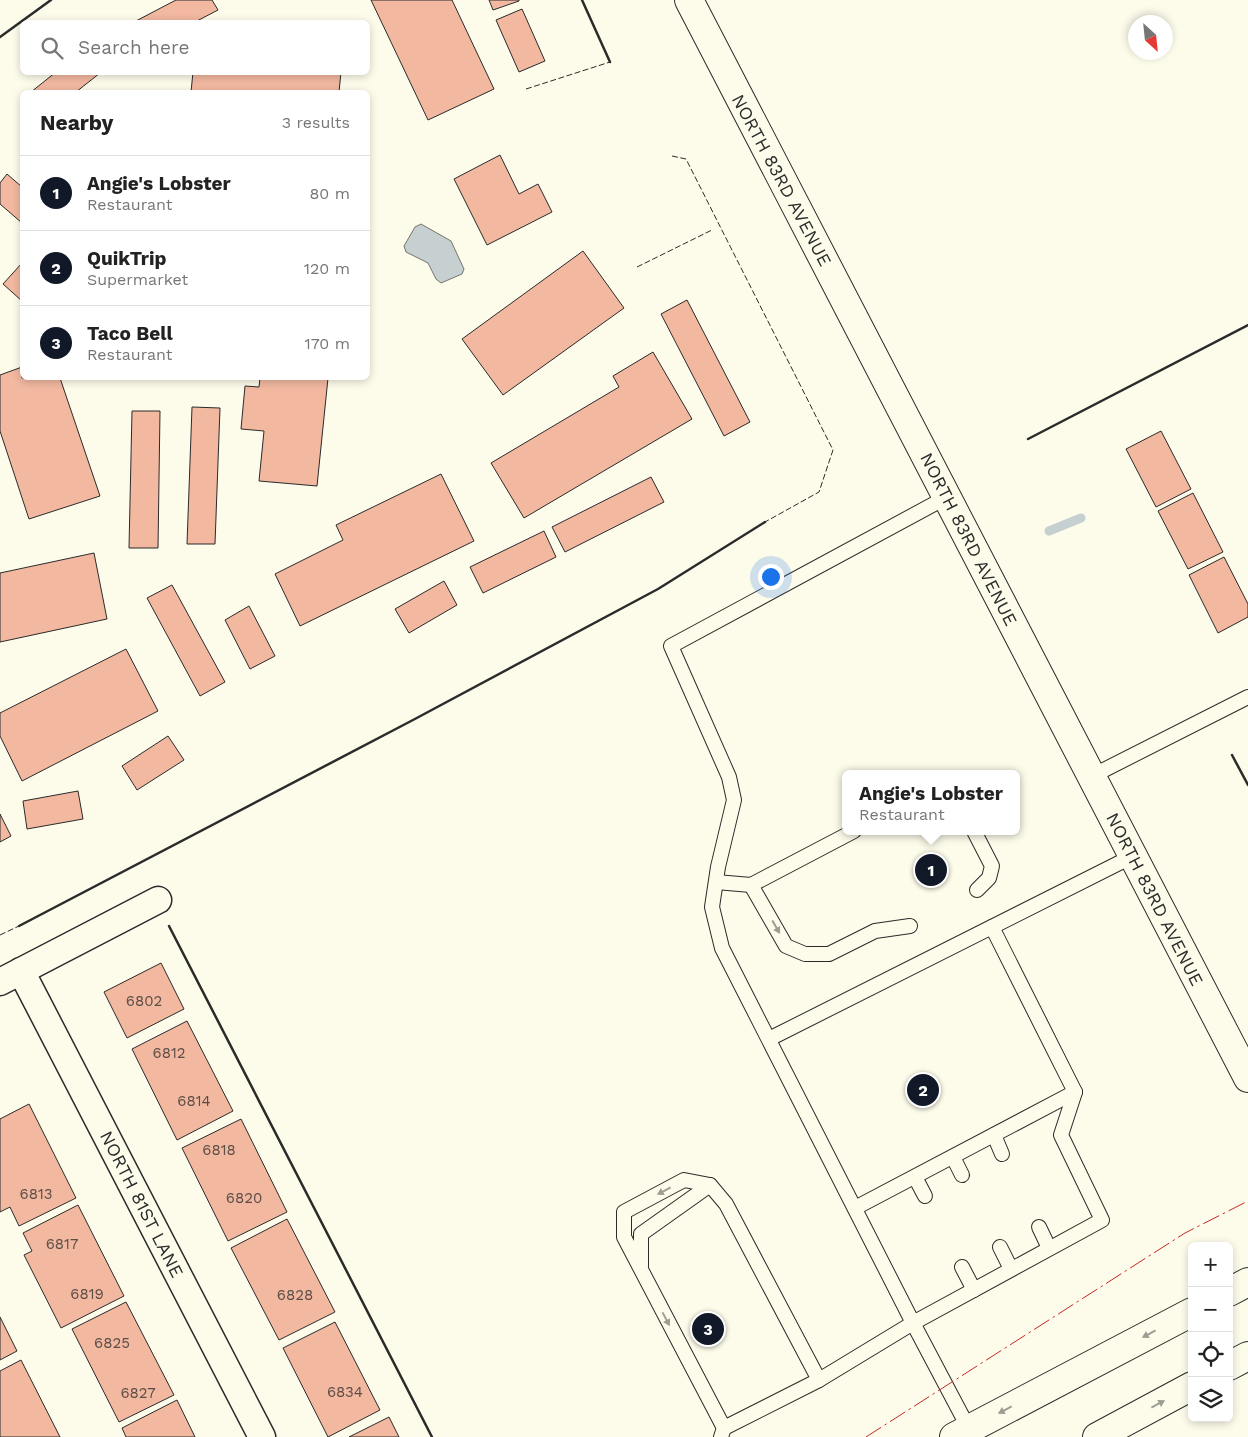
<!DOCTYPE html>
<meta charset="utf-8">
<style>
body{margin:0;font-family:"Work Sans",sans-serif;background:#f2f2f2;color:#222}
.controls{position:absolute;right:15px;bottom:15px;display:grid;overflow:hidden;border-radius:8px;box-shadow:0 2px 8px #0003}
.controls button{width:45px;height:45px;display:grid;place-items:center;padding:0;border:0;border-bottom:1px solid #e0e0e0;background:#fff;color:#222;font:25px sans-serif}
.compass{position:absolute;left:1128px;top:15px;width:45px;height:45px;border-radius:50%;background:#fff;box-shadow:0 2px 8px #0003;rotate:153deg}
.you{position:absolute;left:770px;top:576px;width:18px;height:18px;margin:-12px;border:4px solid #fff;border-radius:50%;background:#1a73e8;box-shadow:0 0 0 8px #1a73e833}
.badge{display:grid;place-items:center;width:32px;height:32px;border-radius:50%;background:#111827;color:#fff;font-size:16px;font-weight:700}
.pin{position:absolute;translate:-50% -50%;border:2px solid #fff;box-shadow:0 1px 5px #0006}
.popup{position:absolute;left:842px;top:770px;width:178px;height:65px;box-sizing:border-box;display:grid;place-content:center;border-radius:8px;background:#fff;filter:drop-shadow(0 1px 4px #0005);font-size:16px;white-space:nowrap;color:#767676}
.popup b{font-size:19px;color:#222}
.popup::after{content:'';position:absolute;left:50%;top:100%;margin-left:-10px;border:10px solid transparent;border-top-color:#fff}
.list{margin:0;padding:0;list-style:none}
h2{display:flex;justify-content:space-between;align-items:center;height:65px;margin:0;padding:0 20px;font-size:21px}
h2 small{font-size:16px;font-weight:400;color:#767676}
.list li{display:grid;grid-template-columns:32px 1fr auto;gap:15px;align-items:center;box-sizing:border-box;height:75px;padding:0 20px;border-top:1px solid #e0e0e0}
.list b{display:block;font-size:19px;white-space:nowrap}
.list p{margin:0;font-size:16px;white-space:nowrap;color:#767676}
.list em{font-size:16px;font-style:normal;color:#767676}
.icon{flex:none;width:28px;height:28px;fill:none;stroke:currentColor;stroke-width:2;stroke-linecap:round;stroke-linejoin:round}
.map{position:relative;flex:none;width:1248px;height:1437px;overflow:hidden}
.search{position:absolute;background:#fff;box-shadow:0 2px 8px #0003;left:20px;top:20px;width:350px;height:55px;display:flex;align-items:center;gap:12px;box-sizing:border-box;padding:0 18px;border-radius:8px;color:#767676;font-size:19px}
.panel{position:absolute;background:#fff;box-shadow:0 2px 8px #0003;left:20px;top:90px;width:350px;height:290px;border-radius:8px}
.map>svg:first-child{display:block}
.water{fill:#c7d0d0;stroke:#74746e}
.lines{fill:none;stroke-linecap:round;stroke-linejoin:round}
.stream{stroke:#c7d0d0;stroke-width:9}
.building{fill:#f2b8a0;stroke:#2b2b2b}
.service-casing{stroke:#2b2b2b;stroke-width:16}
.minor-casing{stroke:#2b2b2b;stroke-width:29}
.secondary-casing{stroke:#2b2b2b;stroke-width:30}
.service{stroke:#fdfbea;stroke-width:14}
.minor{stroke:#fdfbea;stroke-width:26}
.secondary{stroke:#fdfbea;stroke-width:28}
.fence{stroke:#2b2b2b;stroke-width:1;stroke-dasharray:6 2.5;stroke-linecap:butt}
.wall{stroke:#2b2b2b;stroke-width:2.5}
.power{stroke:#c62828;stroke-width:1;stroke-dasharray:18 4 2.5 4;stroke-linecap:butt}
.oneway{fill:#9e9d94}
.labels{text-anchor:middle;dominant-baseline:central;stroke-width:4;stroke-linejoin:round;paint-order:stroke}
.number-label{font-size:15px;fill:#5d4e48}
.street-label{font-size:18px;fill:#2b2b2b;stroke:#fdfbea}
</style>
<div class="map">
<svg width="1248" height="1437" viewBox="0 0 1248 1437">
<rect width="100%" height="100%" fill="#fdfbea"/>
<polygon class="water" points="421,224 451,241 464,269 462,274 441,283 436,279 428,263 406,252 404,246 415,227"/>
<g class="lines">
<polyline class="stream" points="1049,531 1081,518"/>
</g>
<g class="building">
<polygon points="176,0 212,0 218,10 195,22 134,22"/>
<polygon points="371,0 452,0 494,89 428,120"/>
<polygon points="489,0 519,0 519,1 493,10"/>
<polygon points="522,9 545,61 519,72 496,20"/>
<polygon points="56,72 99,72 100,73 76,92 31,92"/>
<polygon points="193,72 341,72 339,92 191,92"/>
<polygon points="500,155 519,194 538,184 552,212 487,245 454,179"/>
<polygon points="7,174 22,187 22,223 0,204 0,183"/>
<polygon points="583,251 624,308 503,395 462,339"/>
<polygon points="22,263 22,301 3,284"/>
<polygon points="687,300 750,422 724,436 661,314"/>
<polygon points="653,352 692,419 524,518 491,463 619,387 613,376"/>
<polygon points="22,367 22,378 60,378 100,496 29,519 0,431 0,375"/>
<polygon points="260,378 328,378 317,486 259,481 264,431 241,429 245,386 259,387"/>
<polygon points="192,407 220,408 215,544 187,544"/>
<polygon points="132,411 160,411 158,548 129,548"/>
<polygon points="1161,431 1191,489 1156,507 1126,449"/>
<polygon points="441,474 474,541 300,626 275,574 343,540 336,525"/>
<polygon points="651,477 664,502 565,552 552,527"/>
<polygon points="1193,493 1223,552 1188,569 1158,511"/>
<polygon points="544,531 556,557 483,593 470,567"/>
<polygon points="94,553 107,619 0,642 0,573"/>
<polygon points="1224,557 1248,604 1248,617 1218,633 1189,575"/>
<polygon points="444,581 457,605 409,633 395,609"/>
<polygon points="172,585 225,682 200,696 147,598"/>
<polygon points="249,606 275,656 250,669 225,620"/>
<polygon points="126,649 158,711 22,781 0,736 0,713"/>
<polygon points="168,736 184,760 137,790 122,766"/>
<polygon points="78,791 83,819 27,829 23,801"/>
<polygon points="0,814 11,836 0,842"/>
<polygon points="161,963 184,1009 127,1038 104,992"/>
<polygon points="187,1021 233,1111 177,1140 132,1049"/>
<polygon points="29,1104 76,1198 19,1226 10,1207 0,1212 0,1119"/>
<polygon points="241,1119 287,1212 228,1241 182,1148"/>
<polygon points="78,1205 124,1296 61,1328 24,1255 32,1251 23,1233"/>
<polygon points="287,1219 335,1312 279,1340 231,1248"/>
<polygon points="126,1302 174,1395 119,1422 72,1329"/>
<polygon points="0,1317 17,1351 0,1360"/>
<polygon points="335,1322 380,1410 328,1437 283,1348"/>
<polygon points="21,1360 60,1437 0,1437 0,1371"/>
<polygon points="177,1400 195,1437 126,1437 122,1428"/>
<polygon points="389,1417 399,1437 349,1437"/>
</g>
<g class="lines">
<g class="service-casing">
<g id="service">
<polyline points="947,497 671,646 729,777 734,800 718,867 712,907 722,948 913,1323 969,1429"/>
<polyline points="1092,776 1248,697"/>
<polyline points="974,831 992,866 989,878 977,890"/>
<polyline points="716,882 751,885 854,831"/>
<polyline points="751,885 786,946 805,954 829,954 875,931 910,926"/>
<polyline points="769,1039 1133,856"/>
<polyline points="994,1135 1002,1154"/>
<polyline points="953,1157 962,1175"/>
<polyline points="915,1177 925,1196"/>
<polyline points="855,1208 1075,1092 992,927"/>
<polyline points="1039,1227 1049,1248"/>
<polyline points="1000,1247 1011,1269"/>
<polyline points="641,1266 641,1234 710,1185"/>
<polyline points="962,1267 974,1290"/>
<polyline points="724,1428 624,1237 624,1212 684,1180 710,1185 726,1204 819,1380"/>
<polyline points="721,1437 724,1428 819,1380 913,1323 1102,1220 1061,1135 1075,1092"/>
</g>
</g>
<g class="minor-casing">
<g id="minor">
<polyline points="21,971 262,1437"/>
<polyline points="0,982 158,900"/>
</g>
</g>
<g class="secondary-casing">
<g id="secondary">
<polyline points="689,0 1248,1078"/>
<polyline points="1229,1292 1248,1282"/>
<polyline points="1229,1366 1248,1356"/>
<polyline points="954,1437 1192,1312"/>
<polyline points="1097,1437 1192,1386"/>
</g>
</g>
<use href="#service" class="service"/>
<use href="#minor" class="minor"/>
<use href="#secondary" class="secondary"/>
<g class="fence">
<polyline points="526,89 610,62"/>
<polyline points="672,156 686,159 833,450 819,492 765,522"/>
<polyline points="637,267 712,230"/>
<polyline points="0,935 19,926"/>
</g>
<g class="wall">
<polyline points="582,0 610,62"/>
<polyline points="0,37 51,0"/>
<polyline points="1028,439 1248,325"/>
<polyline points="1232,755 1248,785"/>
<polyline points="19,926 413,720 658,589 765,522"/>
<polyline points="169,926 432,1437"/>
</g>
<polyline class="power" points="866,1437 1185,1233 1248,1201"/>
</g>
<defs><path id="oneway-solid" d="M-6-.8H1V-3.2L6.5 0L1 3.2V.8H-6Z" transform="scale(1.25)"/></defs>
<g class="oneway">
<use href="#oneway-solid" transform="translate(776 927) rotate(60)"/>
<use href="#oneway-solid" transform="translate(664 1191) rotate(152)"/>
<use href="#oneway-solid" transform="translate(666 1319) rotate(62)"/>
<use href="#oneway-solid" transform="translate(1149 1334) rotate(152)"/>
<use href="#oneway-solid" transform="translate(1158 1404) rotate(-28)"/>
<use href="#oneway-solid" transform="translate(1005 1410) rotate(152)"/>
</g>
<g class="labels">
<g class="number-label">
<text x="144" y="1001">6802</text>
<text x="169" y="1053">6812</text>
<text x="194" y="1101">6814</text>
<text x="219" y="1150">6818</text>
<text x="36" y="1194">6813</text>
<text x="244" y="1198">6820</text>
<text x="62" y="1244">6817</text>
<text x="87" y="1294">6819</text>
<text x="295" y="1295">6828</text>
<text x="112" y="1343">6825</text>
<text x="345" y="1392">6834</text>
<text x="138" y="1393">6827</text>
</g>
<g class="street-label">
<text transform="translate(782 180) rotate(62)">NORTH 83RD AVENUE</text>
<text transform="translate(969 539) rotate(63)">NORTH 83RD AVENUE</text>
<text transform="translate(1155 899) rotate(63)">NORTH 83RD AVENUE</text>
<text transform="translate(142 1204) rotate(63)">NORTH 81ST LANE</text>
</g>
</g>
</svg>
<div class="controls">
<button>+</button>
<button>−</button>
<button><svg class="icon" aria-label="locate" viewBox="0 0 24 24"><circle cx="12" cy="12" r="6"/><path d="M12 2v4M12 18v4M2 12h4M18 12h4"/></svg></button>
<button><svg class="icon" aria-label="layers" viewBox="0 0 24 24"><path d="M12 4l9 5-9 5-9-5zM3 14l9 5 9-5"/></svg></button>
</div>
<svg class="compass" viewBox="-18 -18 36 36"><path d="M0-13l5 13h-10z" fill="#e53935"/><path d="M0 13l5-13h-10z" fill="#767676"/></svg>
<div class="you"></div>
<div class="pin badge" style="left:931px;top:870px">1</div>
<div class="popup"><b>Angie's Lobster</b>Restaurant</div>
<div class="pin badge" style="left:923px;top:1090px">2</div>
<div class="pin badge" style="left:708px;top:1329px">3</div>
<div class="search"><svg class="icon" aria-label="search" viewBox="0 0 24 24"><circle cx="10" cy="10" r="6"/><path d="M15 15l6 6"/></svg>Search here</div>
<section class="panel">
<h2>Nearby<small>3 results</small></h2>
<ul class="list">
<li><span class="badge">1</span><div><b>Angie's Lobster</b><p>Restaurant</p></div><em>80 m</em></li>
<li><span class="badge">2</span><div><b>QuikTrip</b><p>Supermarket</p></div><em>120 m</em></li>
<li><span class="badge">3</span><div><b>Taco Bell</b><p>Restaurant</p></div><em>170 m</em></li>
</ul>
</section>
</div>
